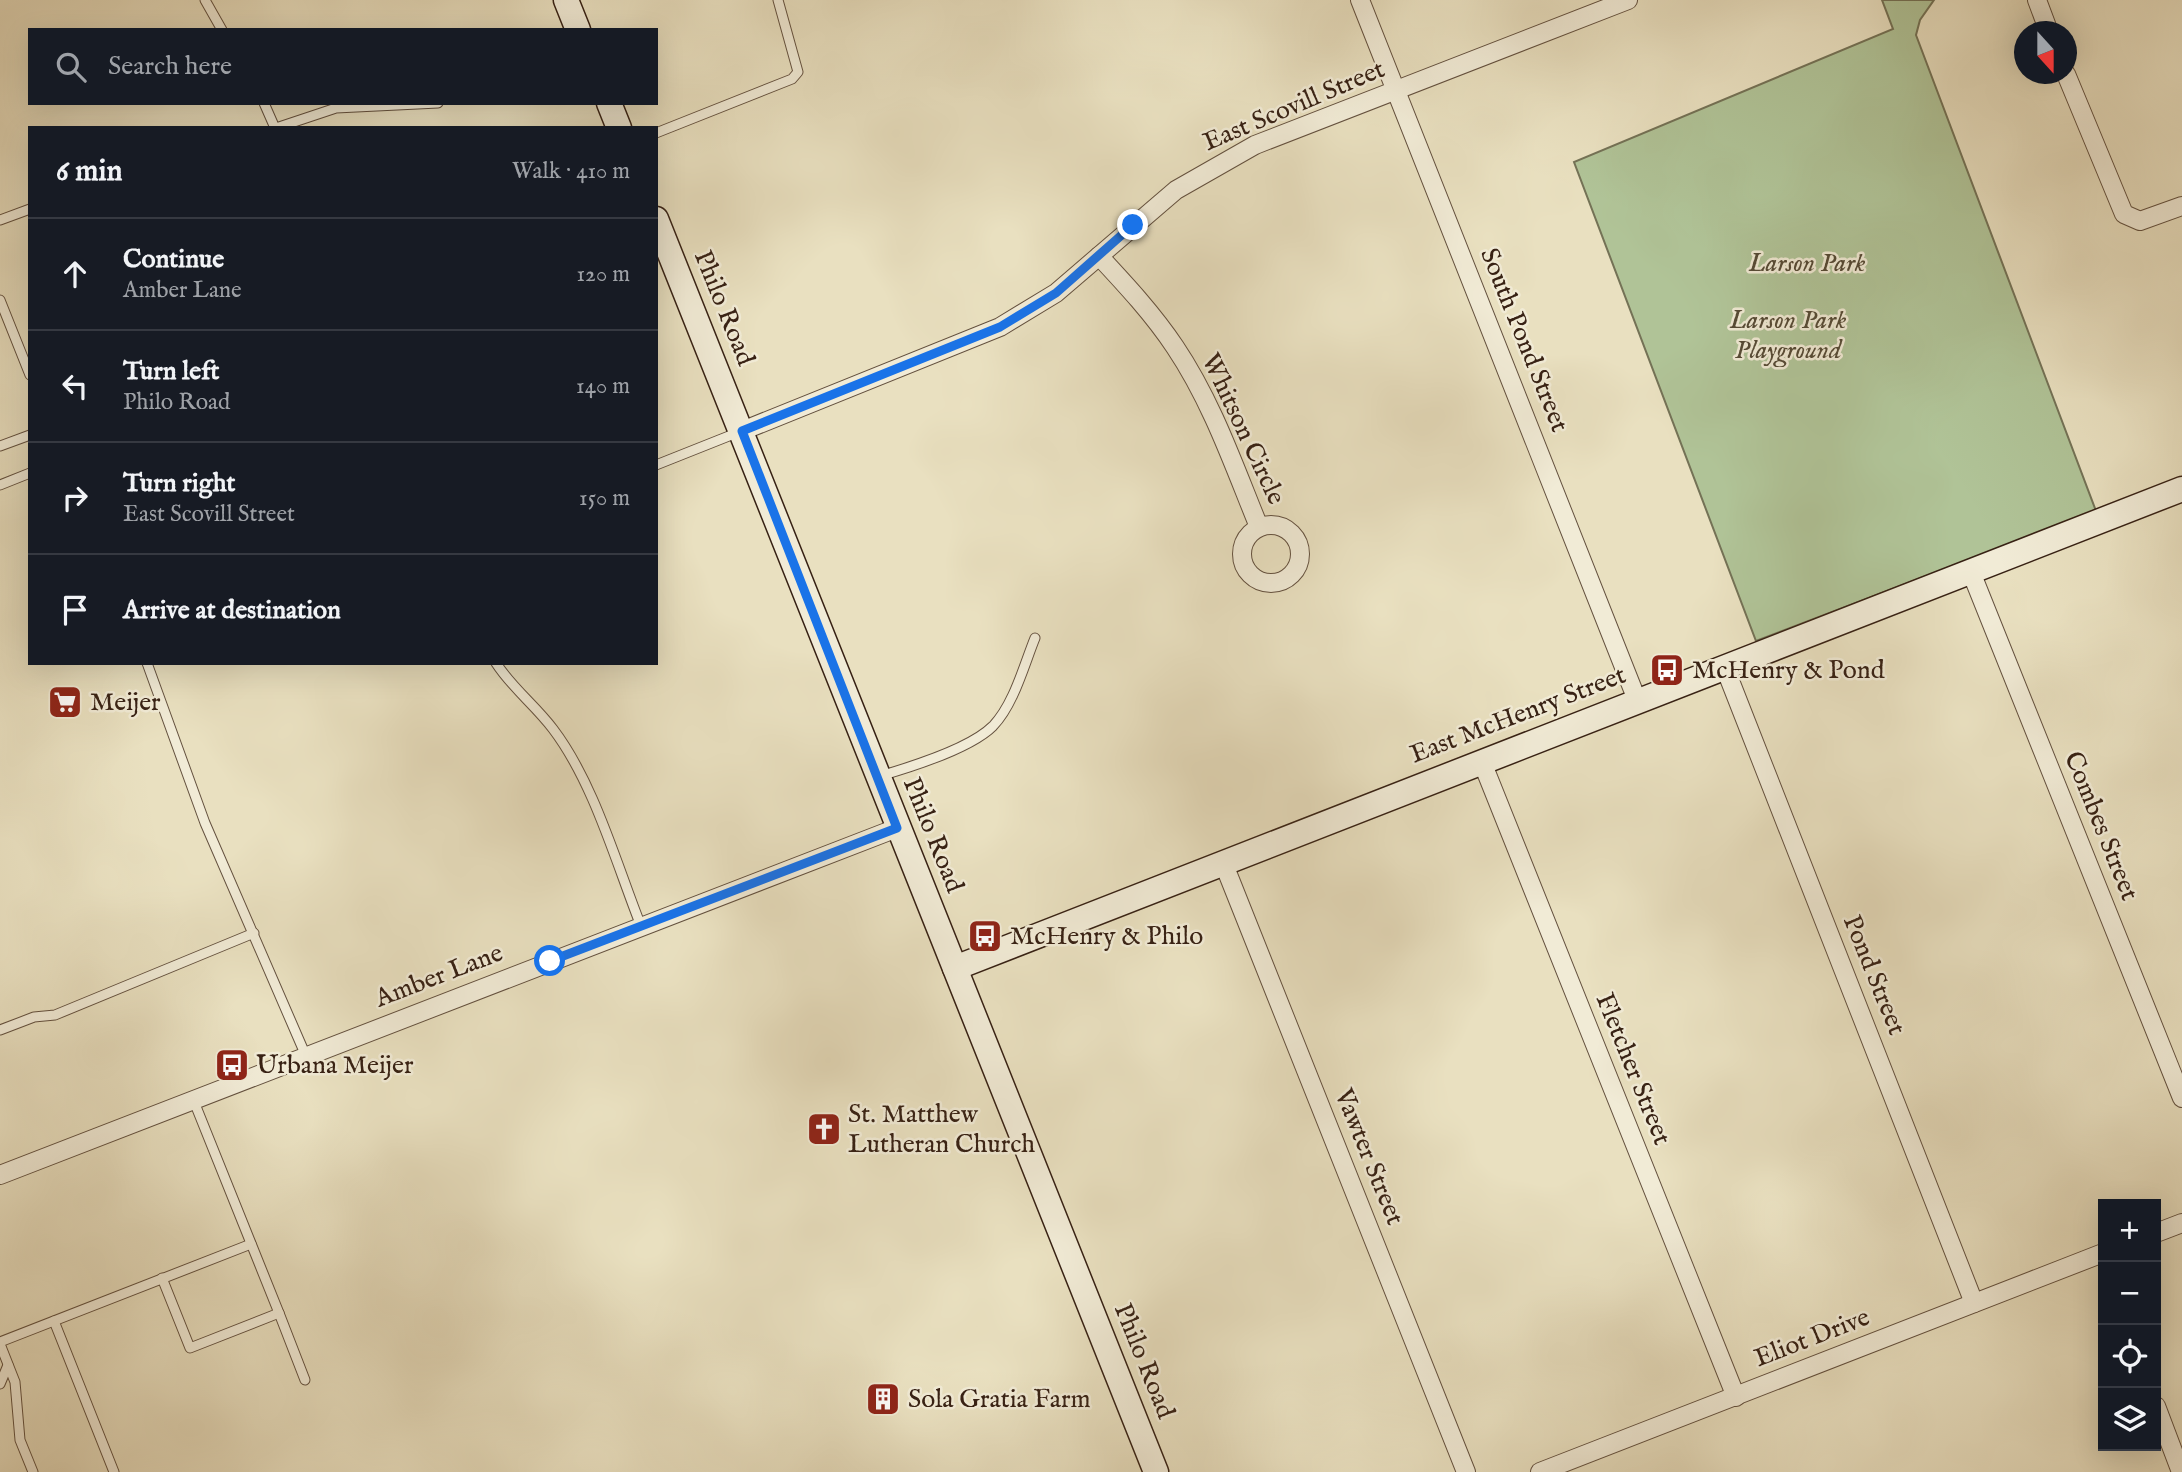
<!DOCTYPE html>
<meta charset="utf-8">
<style>
body{margin:0;font-family:"IM FELL English",serif;background:#20242c;color:#f1f3f6}
.controls{position:absolute;right:21px;bottom:21px;display:grid;overflow:hidden;border-radius:0px;box-shadow:0 7px 28px #0002}
.controls button{width:63px;height:63px;display:grid;place-items:center;padding:0;border:0;border-bottom:2px solid #363941;background:#171b24;color:#f1f3f6;font:35px sans-serif}
.compass{position:absolute;left:2014px;top:21px;width:63px;height:63px;border-radius:50%;background:#171b24;box-shadow:0 7px 28px #0002;rotate:159deg}
.stop{position:absolute;width:21px;height:21px;margin:-16px;border:5px solid #1a73e8;border-radius:50%;background:#fff}
.stop.end{background:#1a73e8;border-color:#fff;box-shadow:0 2px 7px #0008}
.list{margin:0;padding:0;list-style:none}
h2{display:flex;justify-content:space-between;align-items:center;height:91px;margin:0;padding:0 28px;font-size:30px}
h2 small{font-size:23px;font-weight:400;color:#9ea1a6}
.list li{display:grid;grid-template-columns:46px 1fr auto;gap:21px;align-items:center;box-sizing:border-box;height:112px;padding:0 28px;border-top:2px solid #363941}
.list b{display:block;font-size:26px;white-space:nowrap}
.list p{margin:0;font-size:23px;white-space:nowrap;color:#9ea1a6}
.list em{font-size:23px;font-style:normal;color:#9ea1a6}
.icon{flex:none;width:38px;height:38px;fill:none;stroke:currentColor;stroke-width:2;stroke-linecap:round;stroke-linejoin:round}
.map{position:relative;flex:none;width:2182px;height:1472px;overflow:hidden}
.search{position:absolute;background:#171b24;box-shadow:0 7px 28px #0002;left:28px;top:28px;width:630px;height:77px;display:flex;align-items:center;gap:18px;box-sizing:border-box;padding:0 24px;border-radius:0px;color:#9ea1a6;font-size:26px}
.panel{position:absolute;background:#171b24;box-shadow:0 7px 28px #0002;left:28px;top:126px;width:630px;height:539px;border-radius:0px}
.map>svg:first-child{display:block}
.green{fill:#b0c397;stroke:#747256;stroke-width:2}
.lines{fill:none;stroke-linecap:round;stroke-linejoin:round}
.lane-casing{stroke:#64513f;stroke-width:11}
.street-casing{stroke:#64513f;stroke-width:20}
.secondary-casing{stroke:#372114;stroke-width:27}
.lane{stroke:#f1ebd6;stroke-width:9}
.street{stroke:#f1ebd6;stroke-width:18}
.secondary{stroke:#f1ebd6;stroke-width:24}
.route{stroke:#1a73e8;stroke-width:9}
.labels{text-anchor:middle;dominant-baseline:central;stroke-width:5;stroke-linejoin:round;paint-order:stroke}
.street-label{font-size:26px;fill:#372114;stroke:#f1ebd6}
.park-label{font-size:26px;font-style:italic;fill:#554a35;stroke:#f1ebd6}
.poi-label{font-size:26px;fill:#372114;stroke:#f1ebd6;text-anchor:start}
</style>
<div class="map">
<svg width="2182" height="1472" viewBox="0 0 2182 1472">
<rect width="100%" height="100%" fill="#e9e0c0"/>
<filter id="stains"><feTurbulence type="fractalNoise" baseFrequency=".00286" numOctaves="4"/><feColorMatrix values="0 0 0 0 .2 0 0 0 0 .09 0 0 0 0 .02 0 0 0 .5 -.17"/></filter>
<radialGradient id="worn" r=".72"><stop offset=".6" stop-color="#630" stop-opacity="0"/><stop offset="1" stop-color="#630" stop-opacity=".3"/></radialGradient>
<polygon class="green" points="1882,0 1934,0 1920,20 1916,35 2096,511 1756,641 1574,162 1893,29"/>
<g class="lines">
<g class="lane-casing">
<g id="lane">
<polyline points="205,0 222,30"/>
<polyline points="264,103 275,128"/>
<polyline points="276,128 336,108 438,103"/>
<polyline points="656,133 792,79 798,72 778,0"/>
<polyline points="0,220 30,209"/>
<polyline points="0,300 30,375"/>
<polyline points="0,446 30,435"/>
<polyline points="656,465 739,432"/>
<polyline points="0,485 30,473"/>
<polyline points="147,663 205,823 306,1056"/>
<path d="M496,663C512,688 535,705 553,729C594,783 616,863 641,926"/>
<path d="M880,776C911,767 971,748 993,726C1014,704 1024,665 1035,638"/>
<polyline points="0,1030 34,1017 55,1015 254,933"/>
<polyline points="162,1278 190,1348 279,1313 193,1099"/>
<polyline points="279,1313 305,1380"/>
<polyline points="54,1321 114,1472"/>
<polyline points="0,1342 251,1244"/>
<polyline points="0,1344 15,1382 20,1440 33,1472"/>
<polyline points="0,1384 8,1365"/>
</g>
</g>
<g class="street-casing">
<g id="street">
<polyline points="1360,0 1637,700"/>
<polyline points="2037,0 2049,32"/>
<polyline points="2066,74 2124,214 2140,221 2182,206"/>
<path d="M1099,256C1126,285 1153,314 1175,347C1212,402 1234,466 1259,527"/>
<polyline points="742,431 1000,327 1056,293 1176,190 1255,145 1628,0"/>
<circle cx="1271" cy="554" r="29"/>
<polyline points="1971,572 2182,1098"/>
<polyline points="1725,668 1974,1303"/>
<polyline points="1482,762 1736,1397"/>
<polyline points="1223,862 1466,1472"/>
<polyline points="0,1175 897,828"/>
<polyline points="2156,1233 2182,1223"/>
<polyline points="2156,1406 2181,1472"/>
<polyline points="1540,1472 2103,1253"/>
</g>
</g>
<g class="secondary-casing">
<g id="secondary">
<polyline points="566,0 578,30"/>
<polyline points="609,103 619,128"/>
<polyline points="656,219 1156,1472"/>
<polyline points="955,968 2182,489"/>
</g>
</g>
<use href="#lane" class="lane"/>
<use href="#street" class="street"/>
<use href="#secondary" class="secondary"/>
</g>
<g class="lines">
<polyline class="route" points="550,961 897,828 742,431 1000,327 1056,293 1133,225"/>
</g>
<defs>
<g id="bus-square" transform="scale(1.75)"><rect x="-9" y="-9" width="18" height="18" rx="4" fill="#8f2418" stroke="#f1ebd6"/><path d="M-5-6H5V4H4V6H2V4H-2V6H-4V4H-5ZM-3.5-4V0h7V-4ZM-3.5 1.2v1.5H-2V1.2ZM2 1.2v1.5H3.5V1.2Z" fill="#fff"/></g>
<g id="supermarket-square" transform="scale(1.75)"><rect x="-9" y="-9" width="18" height="18" rx="4" fill="#8f2418" stroke="#f1ebd6"/><path d="M-6-5.5h2.5l.6 2H6L4.5 2H-2.5L-4.4-4H-6ZM-1.5 3.2a1.3 1.3 0 1 0 .1 0ZM3 3.2a1.3 1.3 0 1 0 .1 0Z" fill="#fff"/></g>
<g id="church-square" transform="scale(1.75)"><rect x="-9" y="-9" width="18" height="18" rx="4" fill="#8f2418" stroke="#f1ebd6"/><path d="M-1.2-6h2.4v3.5h3.3v2.4h-3.3V6h-2.4V-.1h-3.3v-2.4h3.3Z" fill="#fff"/></g>
<g id="building-square" transform="scale(1.75)"><rect x="-9" y="-9" width="18" height="18" rx="4" fill="#8f2418" stroke="#f1ebd6"/><path d="M-4-6H4V6H1V3H-1V6H-4ZM-2.5-4.3h1.7v1.8h-1.7ZM.8-4.3h1.7v1.8H.8ZM-2.5-1h1.7V.8h-1.7ZM.8-1h1.7V.8H.8Z" fill="#fff"/></g>
</defs>
<g fill-rule="evenodd">
<use href="#bus-square" x="1667" y="670"/>
<use href="#supermarket-square" x="65" y="702"/>
<use href="#bus-square" x="985" y="936"/>
<use href="#bus-square" x="232" y="1065"/>
<use href="#church-square" x="824" y="1129"/>
<use href="#building-square" x="883" y="1399"/>
</g>
<g class="labels">
<g class="street-label">
<text transform="translate(1294 106) rotate(-23)">East Scovill Street</text>
<text transform="translate(724 308) rotate(68)">Philo Road</text>
<text transform="translate(1524 340) rotate(68)">South Pond Street</text>
<text transform="translate(1243 429) rotate(65)">Whitson Circle</text>
<text transform="translate(1518 715) rotate(-21)">East McHenry Street</text>
<text transform="translate(2101 826) rotate(68)">Combes Street</text>
<text transform="translate(933 835) rotate(68)">Philo Road</text>
<text transform="translate(1874 975) rotate(68)">Pond Street</text>
<text transform="translate(439 976) rotate(-21)">Amber Lane</text>
<text transform="translate(1633 1069) rotate(68)">Fletcher Street</text>
<text transform="translate(1369 1157) rotate(68)">Vawter Street</text>
<text transform="translate(1812 1338) rotate(-21)">Eliot Drive</text>
<text transform="translate(1144 1361) rotate(68)">Philo Road</text>
</g>
<g class="park-label">
<text x="1807" y="263">Larson Park</text>
<text x="1788" y="320">Larson Park<tspan x="1788" dy="30">Playground</tspan></text>
</g>
<g class="poi-label">
<text x="1692" y="670">McHenry &amp; Pond</text>
<text x="90" y="702">Meijer</text>
<text x="1010" y="936">McHenry &amp; Philo</text>
<text x="256" y="1065">Urbana Meijer</text>
<text x="848" y="1114">St. Matthew<tspan x="848" dy="30">Lutheran Church</tspan></text>
<text x="908" y="1399">Sola Gratia Farm</text>
</g>
</g>
<rect width="100%" height="100%" filter="url(#stains)"/>
<rect width="100%" height="100%" fill="url(#worn)"/>
</svg>
<div class="controls">
<button>+</button>
<button>−</button>
<button><svg class="icon" aria-label="locate" viewBox="0 0 24 24"><circle cx="12" cy="12" r="6"/><path d="M12 2v4M12 18v4M2 12h4M18 12h4"/></svg></button>
<button><svg class="icon" aria-label="layers" viewBox="0 0 24 24"><path d="M12 4l9 5-9 5-9-5zM3 14l9 5 9-5"/></svg></button>
</div>
<svg class="compass" viewBox="-18 -18 36 36"><path d="M0-13l5 13h-10z" fill="#e53935"/><path d="M0 13l5-13h-10z" fill="#9ea1a6"/></svg>
<div class="stop" style="left:550px;top:961px"></div>
<div class="stop end" style="left:1133px;top:225px"></div>
<div class="search"><svg class="icon" aria-label="search" viewBox="0 0 24 24"><circle cx="10" cy="10" r="6"/><path d="M15 15l6 6"/></svg>Search here</div>
<section class="panel">
<h2>6 min<small>Walk · 410 m</small></h2>
<ul class="list">
<li><svg class="icon" aria-label="ahead" viewBox="0 0 24 24"><path d="M12 20V5M6 11l6-6 6 6"/></svg><div><b>Continue</b><p>Amber Lane</p></div><em>120 m</em></li>
<li><svg class="icon" aria-label="left" viewBox="0 0 24 24"><path d="M17 20v-9H6M10 6l-5 5 5 5"/></svg><div><b>Turn left</b><p>Philo Road</p></div><em>140 m</em></li>
<li><svg class="icon" aria-label="right" viewBox="0 0 24 24"><path d="M7 20v-9h11M14 6l5 5-5 5"/></svg><div><b>Turn right</b><p>East Scovill Street</p></div><em>150 m</em></li>
<li><svg class="icon" aria-label="arrive" viewBox="0 0 24 24"><path d="M6 21V4h12l-3 4 3 4H6"/></svg><div><b>Arrive at destination</b></div></li>
</ul>
</section>
</div>
